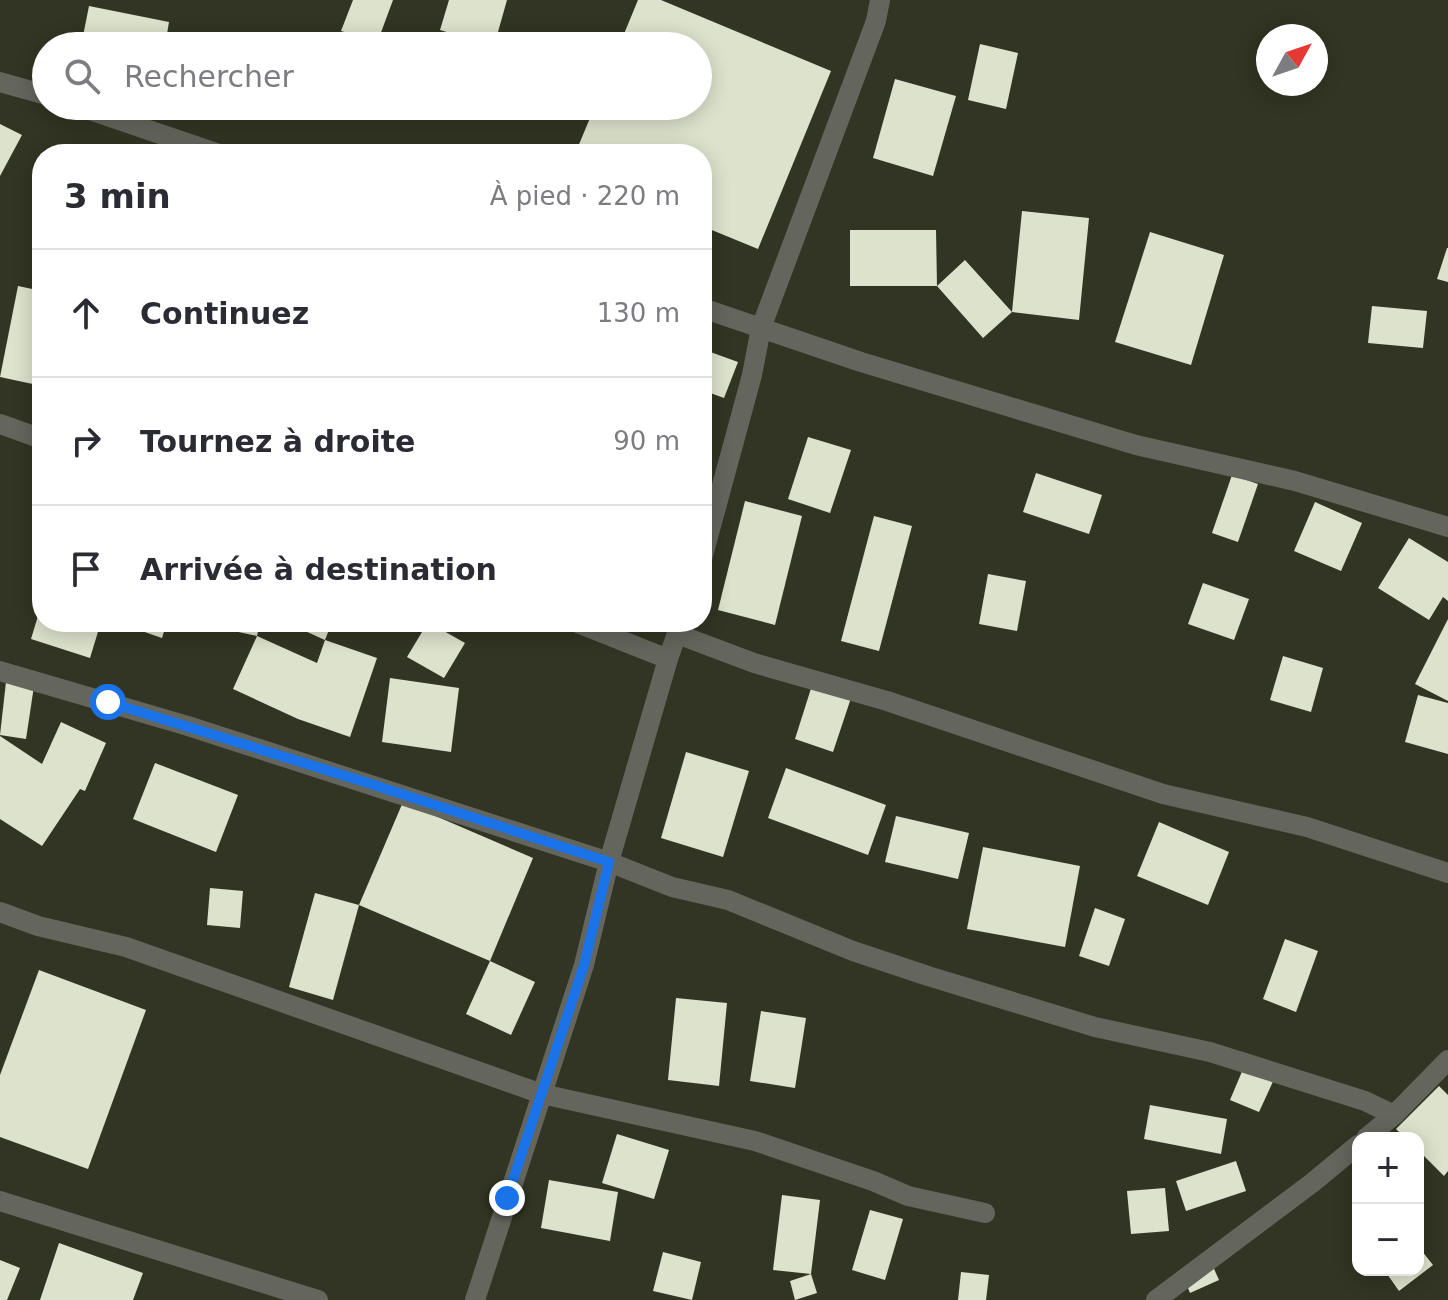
<!DOCTYPE html>
<html lang="fr">
<meta charset="utf-8">
<style>
body{margin:0;font-family:"DejaVu Sans",sans-serif;background:#f7f7f7;color:#2b2b33}
.controls{position:absolute;right:24px;bottom:24px;display:grid;overflow:hidden;border-radius:16px;box-shadow:0 4px 20px #0003}
.controls button{width:72px;height:72px;display:grid;place-items:center;padding:0;border:0;border-bottom:2px solid #e1e1e2;background:#fff;color:#2b2b33;font:40px sans-serif}
.compass{position:absolute;left:1256px;top:24px;width:72px;height:72px;border-radius:50%;background:#fff;box-shadow:0 4px 20px #0003;rotate:50deg}
.stop{position:absolute;width:24px;height:24px;margin:-18px;border:6px solid #1a73e8;border-radius:50%;background:#fff}
.stop.end{background:#1a73e8;border-color:#fff;box-shadow:0 2px 8px #0008}
.list{margin:0;padding:0;list-style:none}
h2{display:flex;justify-content:space-between;align-items:center;height:104px;margin:0;padding:0 32px;font-size:34px}
h2 small{font-size:26px;font-weight:400;color:#7c7c81}
.list li{display:grid;grid-template-columns:52px 1fr auto;gap:24px;align-items:center;box-sizing:border-box;height:128px;padding:0 32px;border-top:2px solid #e1e1e2}
.list b{display:block;font-size:30px;white-space:nowrap}
.list em{font-size:26px;font-style:normal;color:#7c7c81}
.icon{flex:none;width:44px;height:44px;fill:none;stroke:currentColor;stroke-width:2;stroke-linecap:round;stroke-linejoin:round}
.map{position:relative;flex:none;width:1448px;height:1300px;overflow:hidden}
.search{position:absolute;background:#fff;box-shadow:0 4px 20px #0003;left:32px;top:32px;width:680px;height:88px;display:flex;align-items:center;gap:20px;box-sizing:border-box;padding:0 28px;border-radius:44px;color:#7c7c81;font-size:30px}
.panel{position:absolute;background:#fff;box-shadow:0 4px 20px #0003;left:32px;top:144px;width:680px;height:488px;border-radius:32px}
.map>svg:first-child{display:block}
.building{fill:#dde2cc}
.lines{fill:none;stroke-linecap:round;stroke-linejoin:round}
.street{stroke:#64665d;stroke-width:20}
.route{stroke:#1a73e8;stroke-width:10}
</style>
<div class="map">
<svg width="1448" height="1300" viewBox="0 0 1448 1300">
<rect width="100%" height="100%" fill="#323523"/>
<g class="building">
<polygon points="353,0 393,0 376,46 343,46 348,33 341,31"/>
<polygon points="449,0 507,0 494,46 440,30"/>
<polygon points="638,0 661,0 831,71 758,249 702,226 702,154 575,154 595,106 698,106 698,46 619,46"/>
<polygon points="89,6 169,22 165,46 81,46"/>
<polygon points="980,44 1018,53 1006,109 968,100"/>
<polygon points="895,79 956,96 933,176 873,158"/>
<polygon points="0,124 22,135 0,176"/>
<polygon points="1022,211 1089,218 1079,320 1012,312 983,338 937,286 965,260 1012,312"/>
<polygon points="850,230 936,230 937,286 850,286"/>
<polygon points="1150,232 1224,255 1191,365 1115,342"/>
<polygon points="1447,248 1448,248 1448,282 1437,279"/>
<polygon points="18,286 42,291 42,386 0,377"/>
<polygon points="1372,306 1427,311 1423,348 1368,343"/>
<polygon points="702,349 738,362 724,398 702,390"/>
<polygon points="808,437 851,450 830,513 788,499"/>
<polygon points="1036,473 1102,495 1089,534 1023,512"/>
<polygon points="1232,475 1258,484 1238,542 1212,533"/>
<polygon points="745,501 802,516 775,625 718,610"/>
<polygon points="1315,502 1362,523 1341,571 1294,551"/>
<polygon points="874,516 912,526 879,651 841,641"/>
<polygon points="1409,538 1448,562 1448,601 1443,597 1429,620 1378,588"/>
<polygon points="988,574 1026,581 1017,631 979,624"/>
<polygon points="1203,583 1249,599 1234,640 1188,624"/>
<polygon points="41,606 42,622 101,622 90,658 31,639"/>
<polygon points="1448,619 1448,701 1415,684"/>
<polygon points="135,622 167,622 162,638 133,628"/>
<polygon points="216,622 260,622 257,636 215,627"/>
<polygon points="285,622 332,622 325,640"/>
<polygon points="428,622 465,643 444,678 407,657"/>
<polygon points="257,636 317,663 325,640 377,658 350,737 298,719 233,689"/>
<polygon points="1283,656 1323,668 1311,712 1270,700"/>
<polygon points="390,678 459,688 451,752 382,742"/>
<polygon points="814,679 853,692 833,752 795,739"/>
<polygon points="6,682 34,686 26,739 0,735"/>
<polygon points="1418,695 1448,703 1448,754 1405,742"/>
<polygon points="61,722 106,743 85,791 80,789 42,846 0,819 0,736 42,764"/>
<polygon points="686,752 749,771 723,857 661,838"/>
<polygon points="155,763 238,795 216,852 133,819"/>
<polygon points="786,768 886,805 868,855 768,818"/>
<polygon points="403,802 533,858 490,961 535,982 511,1035 466,1014 490,961 359,905"/>
<polygon points="896,816 969,833 958,879 885,862"/>
<polygon points="1159,822 1229,852 1208,905 1137,876"/>
<polygon points="983,847 1080,866 1065,947 967,929"/>
<polygon points="210,888 243,891 240,928 207,925"/>
<polygon points="315,893 359,905 333,1000 289,987"/>
<polygon points="1095,908 1125,919 1109,966 1079,956"/>
<polygon points="1285,939 1318,951 1296,1012 1263,999"/>
<polygon points="39,970 146,1010 88,1169 0,1137 0,1075"/>
<polygon points="676,998 727,1003 719,1086 668,1080"/>
<polygon points="761,1011 806,1018 795,1088 750,1081"/>
<polygon points="1246,1062 1276,1075 1259,1112 1230,1100"/>
<polygon points="1439,1086 1448,1095 1448,1171 1444,1176 1418,1150 1418,1138 1405,1138 1396,1129"/>
<polygon points="1150,1105 1227,1119 1221,1154 1144,1139"/>
<polygon points="617,1134 669,1150 654,1199 602,1183"/>
<polygon points="1236,1161 1246,1191 1186,1211 1176,1181"/>
<polygon points="549,1180 618,1192 610,1241 541,1228"/>
<polygon points="1165,1188 1169,1231 1131,1234 1127,1191"/>
<polygon points="782,1195 820,1200 811,1274 817,1293 795,1300 790,1281 811,1274 773,1270"/>
<polygon points="870,1210 903,1219 885,1280 852,1270"/>
<polygon points="59,1243 143,1273 133,1300 40,1300"/>
<polygon points="1418,1246 1433,1265 1399,1291 1385,1271 1418,1270"/>
<polygon points="663,1252 701,1262 692,1300 653,1291"/>
<polygon points="0,1260 20,1268 7,1300 0,1300"/>
<polygon points="1211,1262 1219,1280 1190,1293 1182,1274"/>
<polygon points="961,1272 989,1275 986,1300 958,1300"/>
</g>
<g class="lines">
<g class="street">
<polyline points="0,82 46,95"/>
<polyline points="78,106 219,154"/>
<polyline points="702,308 861,362 1136,445 1295,481 1448,527"/>
<polyline points="0,424 42,439"/>
<polyline points="702,559 752,375 761,328 876,21 880,0"/>
<polyline points="575,622 668,659"/>
<polyline points="677,634 754,663 887,701 1163,794 1307,827 1448,873"/>
<polyline points="0,671 188,726 609,862 672,887 728,900 853,951 928,976 1095,1027 1210,1052 1365,1101 1394,1115"/>
<polyline points="0,912 38,926 126,947 542,1094 755,1141 873,1181 908,1196 985,1213"/>
<polyline points="1366,1138 1394,1115 1448,1060"/>
<polyline points="0,1201 318,1300"/>
<polyline points="475,1300 584,965 609,862 668,659 681,622"/>
<polyline points="1156,1300 1312,1183 1358,1145"/>
</g>
</g>
<g class="lines">
<polyline class="route" points="108,702 368,783 609,862 584,965 507,1198"/>
</g>
</svg>
<div class="controls">
<button>+</button>
<button>−</button>
</div>
<svg class="compass" viewBox="-18 -18 36 36"><path d="M0-13l5 13h-10z" fill="#e53935"/><path d="M0 13l5-13h-10z" fill="#7c7c81"/></svg>
<div class="stop" style="left:108px;top:702px"></div>
<div class="stop end" style="left:507px;top:1198px"></div>
<div class="search"><svg class="icon" aria-label="search" viewBox="0 0 24 24"><circle cx="10" cy="10" r="6"/><path d="M15 15l6 6"/></svg>Rechercher</div>
<section class="panel">
<h2>3 min<small>À pied · 220 m</small></h2>
<ul class="list">
<li><svg class="icon" aria-label="ahead" viewBox="0 0 24 24"><path d="M12 20V5M6 11l6-6 6 6"/></svg><div><b>Continuez</b></div><em>130 m</em></li>
<li><svg class="icon" aria-label="right" viewBox="0 0 24 24"><path d="M7 20v-9h11M14 6l5 5-5 5"/></svg><div><b>Tournez à droite</b></div><em>90 m</em></li>
<li><svg class="icon" aria-label="arrive" viewBox="0 0 24 24"><path d="M6 21V4h12l-3 4 3 4H6"/></svg><div><b>Arrivée à destination</b></div></li>
</ul>
</section>
</div>
